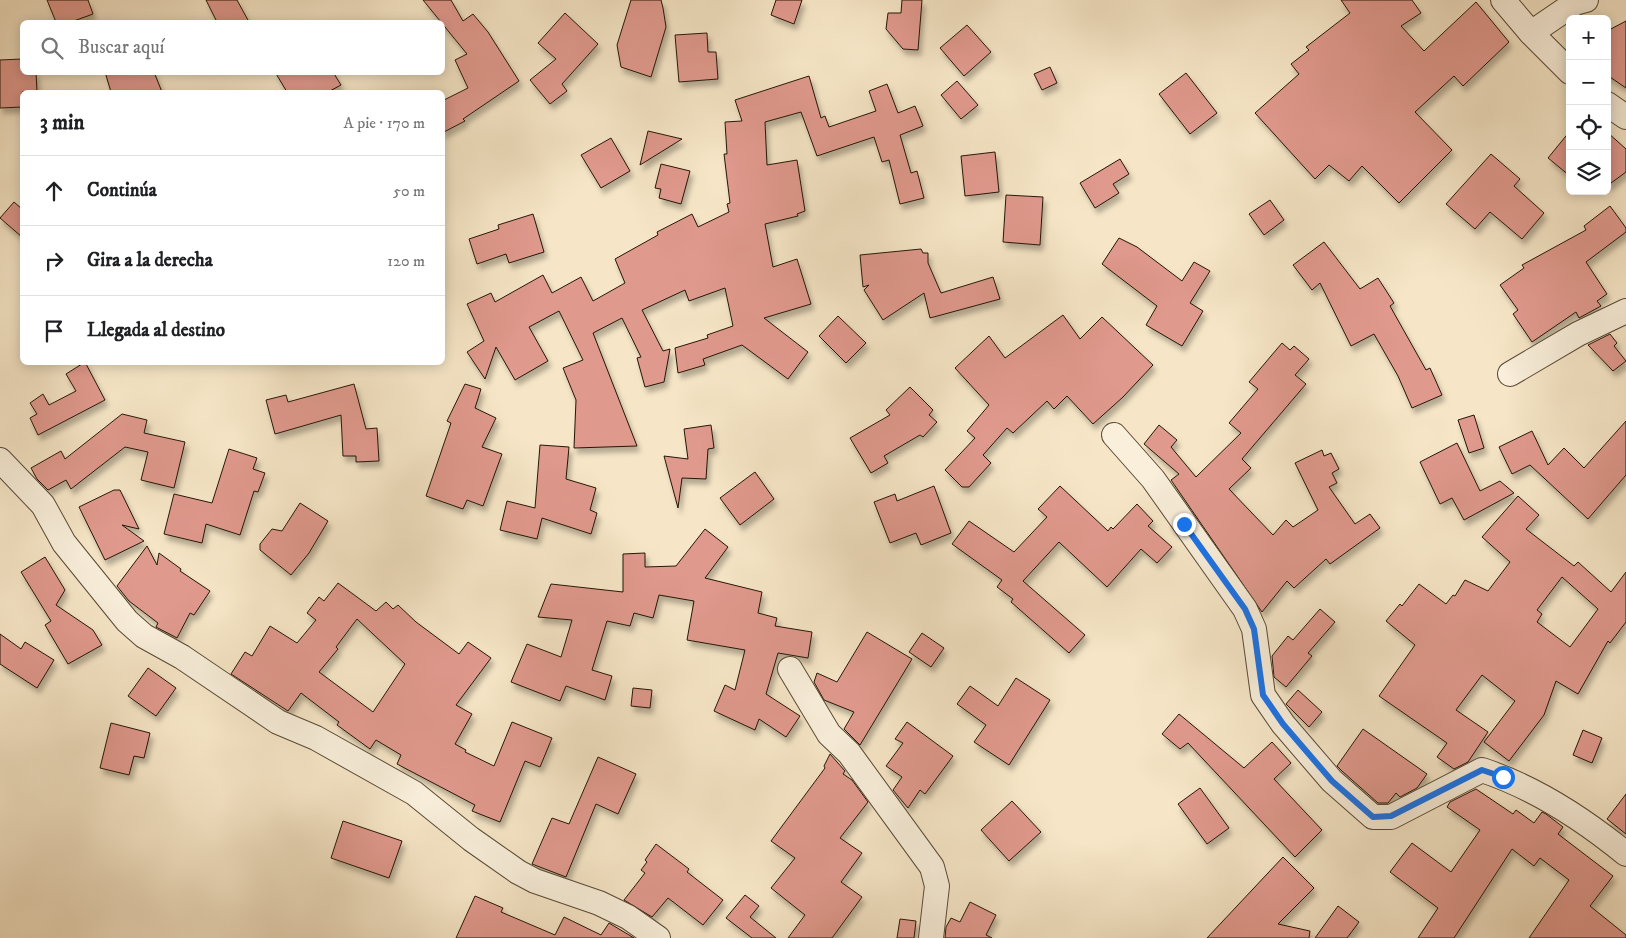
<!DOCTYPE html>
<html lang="es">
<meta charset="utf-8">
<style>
body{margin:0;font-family:"IM FELL DW Pica",serif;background:#f6f6f6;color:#202124}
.controls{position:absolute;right:15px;top:15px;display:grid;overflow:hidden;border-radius:8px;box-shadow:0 2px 12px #0003}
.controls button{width:45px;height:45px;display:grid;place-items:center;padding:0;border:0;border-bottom:1px solid #e0e0e0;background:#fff;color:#202124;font:25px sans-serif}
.stop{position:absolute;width:15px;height:15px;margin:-11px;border:4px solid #1a73e8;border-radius:50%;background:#fff}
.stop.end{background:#1a73e8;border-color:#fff;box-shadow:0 1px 5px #0008}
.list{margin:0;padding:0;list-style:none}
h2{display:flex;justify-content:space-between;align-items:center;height:65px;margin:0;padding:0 20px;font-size:21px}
h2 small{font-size:16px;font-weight:400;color:#757577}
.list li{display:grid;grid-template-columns:32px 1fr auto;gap:15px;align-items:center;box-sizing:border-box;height:70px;padding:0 20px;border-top:1px solid #e0e0e0}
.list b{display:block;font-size:19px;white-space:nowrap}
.list em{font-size:16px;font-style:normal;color:#757577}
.icon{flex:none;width:28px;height:28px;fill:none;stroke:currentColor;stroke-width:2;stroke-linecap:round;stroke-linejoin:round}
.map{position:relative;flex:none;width:1626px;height:938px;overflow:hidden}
.search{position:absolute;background:#fff;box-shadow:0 2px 12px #0003;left:20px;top:20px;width:425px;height:55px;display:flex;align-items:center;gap:12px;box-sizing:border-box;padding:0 18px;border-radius:8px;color:#757577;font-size:19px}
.panel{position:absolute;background:#fff;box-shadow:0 2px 12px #0003;left:20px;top:90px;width:425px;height:275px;border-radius:8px}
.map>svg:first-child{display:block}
.building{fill:#e0998d;stroke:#251605;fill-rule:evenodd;filter:url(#shadow)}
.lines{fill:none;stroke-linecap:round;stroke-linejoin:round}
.street-casing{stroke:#594a36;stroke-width:26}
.street{stroke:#f9efdb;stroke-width:24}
.route{stroke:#1a73e8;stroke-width:6}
</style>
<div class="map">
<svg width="1626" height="938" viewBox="0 0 1626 938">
<defs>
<filter id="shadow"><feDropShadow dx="3" dy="5.5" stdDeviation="2.5" flood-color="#0004"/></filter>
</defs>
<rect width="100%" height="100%" fill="#f6e6c7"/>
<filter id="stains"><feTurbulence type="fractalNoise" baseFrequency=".004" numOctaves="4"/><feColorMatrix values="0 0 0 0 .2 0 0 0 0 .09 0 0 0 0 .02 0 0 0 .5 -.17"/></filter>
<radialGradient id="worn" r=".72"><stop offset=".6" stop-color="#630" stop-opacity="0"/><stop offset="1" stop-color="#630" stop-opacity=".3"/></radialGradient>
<g class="building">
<polygon points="47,0 88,0 93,14 71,22 56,22"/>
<polygon points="206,0 237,0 249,22 217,22"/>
<polygon points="423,0 451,0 463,21 473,14 488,32 519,81 463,119 465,121 442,133 442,101 468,88 455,60 467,54"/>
<polygon points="631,0 661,0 663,8 666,27 651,77 621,67 617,45"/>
<polygon points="776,0 802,0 794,24 771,15"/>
<polygon points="902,0 922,0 918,50 903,49 886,29 888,13 901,13"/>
<polygon points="1341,0 1412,0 1421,13 1401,26 1424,51 1476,2 1509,42 1463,86 1454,76 1415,112 1452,150 1399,203 1362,166 1349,181 1329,165 1315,179 1255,113 1299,74 1291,64 1309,50 1306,47 1350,13"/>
<polygon points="565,13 598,44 562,84 567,91 550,104 530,80 556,59 538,43"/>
<polygon points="1626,21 1626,88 1607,75 1607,31"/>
<polygon points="967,25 991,52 964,76 940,48"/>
<polygon points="707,33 708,52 716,52 718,79 679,82 675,35"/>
<polygon points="22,59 22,72 36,72 37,92 22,92 22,107 0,108 0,60"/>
<polygon points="1050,67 1057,83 1042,90 1034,74"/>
<polygon points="105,72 154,72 162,92 111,92"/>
<polygon points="275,72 333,72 341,85 328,92 287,92"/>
<polygon points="1186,73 1217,113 1190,134 1159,94"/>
<polygon points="809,76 821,118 825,116 829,127 876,111 869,91 887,84 898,113 915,106 923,126 900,135 911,173 917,171 924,198 900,204 889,160 882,162 874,137 817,156 801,112 765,122 767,165 797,160 805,211 797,214 798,216 765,224 773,267 797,259 811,304 764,318 808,352 788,379 742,345 703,359 705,365 678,373 675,348 708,338 707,335 733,326 725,288 689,301 685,290 642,310 663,351 670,349 664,382 645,387 637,358 641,357 622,318 593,333 637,446 574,448 576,400 563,368 583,360 559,311 529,327 548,361 515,380 496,347 485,379 467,352 484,341 467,304 491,293 495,302 543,275 552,293 581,277 593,301 625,283 615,259 658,235 657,232 692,214 698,227 729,212 727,204 730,203 724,154 727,154 725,122 742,121 735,100"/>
<polygon points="957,81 978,105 961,119 941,95"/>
<polygon points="648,131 682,139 640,165"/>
<polygon points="1570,131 1570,176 1548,158"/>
<polygon points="1607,132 1626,149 1626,172 1607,186"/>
<polygon points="611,138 630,171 601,188 581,155"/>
<polygon points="995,152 999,192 965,196 961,156"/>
<polygon points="1491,154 1520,179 1514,186 1544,213 1522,239 1490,212 1475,229 1446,204"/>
<polygon points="1120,159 1129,174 1113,184 1119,193 1095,208 1080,183"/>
<polygon points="661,164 690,171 681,204 659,198 661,189 655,188"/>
<polygon points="1006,195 1043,197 1040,245 1003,242"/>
<polygon points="1270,200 1284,220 1264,235 1249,214"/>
<polygon points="14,202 22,209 22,237 0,218"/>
<polygon points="1610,206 1626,228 1626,232 1586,262 1607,294 1597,301 1601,306 1579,318 1576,312 1532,342 1513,314 1518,310 1500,285 1524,268 1522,265 1586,230 1584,226"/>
<polygon points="533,214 544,252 509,263 506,254 477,264 469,239 499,229 498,225"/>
<polygon points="1119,238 1137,247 1182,281 1194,262 1210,271 1190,303 1203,311 1182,346 1146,325 1157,306 1102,264"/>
<polygon points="1324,242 1360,289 1378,278 1394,303 1390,306 1426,370 1430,368 1442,395 1412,408 1398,376 1374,334 1351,346 1320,283 1312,290 1293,265"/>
<polygon points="921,249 923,253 928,253 928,263 941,293 993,277 1000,299 930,318 924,293 883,320 864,290 869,285 863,287 860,255"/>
<polygon points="1063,315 1080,339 1102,317 1153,365 1123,397 1093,424 1067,396 1054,409 1047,401 1013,433 1007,428 983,455 991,463 969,487 962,487 945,470 975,438 967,431 989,405 955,368 989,336 1005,358"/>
<polygon points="838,316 866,343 846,363 819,336"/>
<polygon points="1610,334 1617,343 1614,346 1626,361 1613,371 1588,345"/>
<polygon points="1282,343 1290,350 1294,346 1309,359 1295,375 1306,384 1242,459 1251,468 1229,489 1273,535 1286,520 1293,527 1318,510 1295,463 1322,450 1324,456 1331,453 1339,469 1332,473 1337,483 1329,487 1355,524 1370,514 1380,528 1330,564 1326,559 1294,588 1287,581 1262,612 1171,480 1179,474 1144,444 1159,425 1177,440 1171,447 1196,477 1241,433 1229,423 1258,389 1249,382"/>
<polygon points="85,362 105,400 38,435 30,418 37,414 30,403 43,394 49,405 76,391 66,374"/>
<polygon points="354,384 366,429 377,428 379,461 356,462 356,456 343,456 341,415 275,434 266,400 286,395 288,402"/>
<polygon points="465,384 481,389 475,408 496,418 482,447 502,454 483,506 467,500 463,509 426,496 451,423 447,421"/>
<polygon points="910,387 933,410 929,415 937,422 923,437 920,435 884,456 888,463 871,473 850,438 890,415 886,410"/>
<polygon points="122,414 147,420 144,433 185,442 174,488 141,480 148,452 125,447 71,489 66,480 48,490 37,479 31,468 61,451 65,459"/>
<polygon points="1474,415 1484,448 1469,453 1458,420"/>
<polygon points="1626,421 1626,475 1588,519 1530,465 1512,474 1499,447 1532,431 1548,465 1564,448 1584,468"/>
<polygon points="711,425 714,448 708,449 706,479 682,478 678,508 664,456 688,459 684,429"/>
<polygon points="1457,443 1480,491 1500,481 1514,493 1464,520 1452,498 1440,504 1420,462"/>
<polygon points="540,445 569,447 566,479 596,488 590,510 597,513 591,534 542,518 537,539 500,530 507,501 535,508"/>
<polygon points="229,449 257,458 253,469 265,473 258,492 254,491 240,535 206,524 202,543 164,534 174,494 212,503"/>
<polygon points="755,472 774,499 740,525 720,498"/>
<polygon points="934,486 951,533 921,545 916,533 890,543 874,502 895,494 897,501"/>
<polygon points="1060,486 1108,531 1111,527 1113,529 1137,504 1153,521 1148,526 1172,547 1157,563 1141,549 1107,587 1059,542 1023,581 1085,635 1069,653 1011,602 1013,599 997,587 1002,580 952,544 969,521 1014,552 1047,517 1038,509"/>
<polygon points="114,490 120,490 139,529 122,525 144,541 105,560 79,507"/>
<path d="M1518,496L1539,515L1526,529L1574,566L1578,562L1611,592L1626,572V622L1610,643L1608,641L1578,694L1556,681L1544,715L1509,761L1484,742L1515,701L1482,675L1456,710L1488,732L1468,762L1454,769L1437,757L1447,743L1379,696L1415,645L1386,621L1400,604L1402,606L1419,584L1446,604L1453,595L1455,596L1465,580L1488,591L1510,562L1482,537ZM1562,577L1598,609L1570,647L1537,622L1542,614L1537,610Z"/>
<polygon points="300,503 328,521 309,553 291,575 260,550 260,544 272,529 282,531"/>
<polygon points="705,529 728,547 705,578 762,592 758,613 777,618 775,626 812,632 808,658 778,653 766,694 800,716 786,737 759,719 755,730 714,711 725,685 735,690 745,650 687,640 694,601 659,595 653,618 634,613 630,626 607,621 592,670 612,676 605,700 566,686 560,701 511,682 527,644 561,657 572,620 538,617 551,584 623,592 623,554 645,553 645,567 676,566"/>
<polygon points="147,546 157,565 159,553 181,569 180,571 210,591 194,615 190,613 177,638 156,627 158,623 129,601 117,586"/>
<polygon points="45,557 65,590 56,605 93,630 102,645 68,664 45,625 51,621 21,572"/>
<path d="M338,583L376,611L386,602L393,609L398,605L416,622L459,654L468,642L491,658L456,705L472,714L455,744L466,750L465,752L494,766L512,722L552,738L540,767L525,761L500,822L472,811L475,805L397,764L401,755L376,740L370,749L337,725L339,722L301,693L288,711L231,674L245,652L252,656L270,626L297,643L316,620L307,613L319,597L324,601ZM357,619L405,664L373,712L319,672L338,649L336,647Z"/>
<polygon points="1320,609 1335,622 1308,653 1312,656 1286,687 1274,677 1272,656 1288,636 1293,640"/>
<polygon points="867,632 912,659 860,745 844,729 854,712 824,700 814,682 817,673 837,682"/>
<polygon points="922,633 944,648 931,667 909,652"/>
<polygon points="0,634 21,649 25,642 54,660 37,688 0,664"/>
<polygon points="148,668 176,688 156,716 128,696"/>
<polygon points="1016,678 1050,700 1009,765 974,742 986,725 957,704 970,686 998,706"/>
<polygon points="633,688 652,690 650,708 631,706"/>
<polygon points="1298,690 1322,712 1309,727 1286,704"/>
<polygon points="1179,714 1244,768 1272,742 1291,763 1274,779 1322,830 1295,857 1188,743 1180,749 1162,734"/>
<polygon points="907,722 953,756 925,794 920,790 908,808 893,790 902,777 886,766 903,743 895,739"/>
<polygon points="111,723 150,733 144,758 134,756 129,775 100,768"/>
<polygon points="1363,729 1427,774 1417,788 1400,797 1396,793 1388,803 1378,803 1342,771 1337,766"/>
<polygon points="1583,730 1602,738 1592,763 1573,755"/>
<polygon points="830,754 845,771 843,774 852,780 868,802 840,838 862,853 841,882 862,897 832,938 788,938 805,915 771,888 795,858 771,841 825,768 824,766"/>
<polygon points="598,757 636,774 618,814 596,804 566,877 532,864 552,818 569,824"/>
<polygon points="1200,788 1229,828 1207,844 1178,804"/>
<polygon points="1476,789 1513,814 1516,810 1534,823 1542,812 1546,814 1563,827 1558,834 1613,876 1590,906 1626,935 1626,938 1529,938 1569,880 1540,858 1534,866 1512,849 1454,938 1418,938 1438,908 1390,872 1412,843 1451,872 1480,830 1447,807 1450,802"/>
<polygon points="1626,794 1626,834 1607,819"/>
<polygon points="1012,801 1041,832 1009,861 981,830"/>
<polygon points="343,821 402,841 389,878 331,858"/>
<polygon points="656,844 689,869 687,872 723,900 703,925 668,898 652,917 624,900 645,873 641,870 647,862 645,860"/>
<polygon points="1283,857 1314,888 1278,924 1310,931 1309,938 1207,938"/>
<polygon points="745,895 759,906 750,917 776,938 752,938 726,918"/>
<polygon points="475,896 503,908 501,912 555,935 564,917 601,935 609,923 634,938 456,938"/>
<polygon points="970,902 996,915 986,935 992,938 945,938 946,927 951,918 960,922"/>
<polygon points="1338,906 1359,922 1347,938 1315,938"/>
<polygon points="900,919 916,921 914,938 897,938"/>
</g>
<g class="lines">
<g class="street-casing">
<g id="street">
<polyline points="1503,0 1531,33 1570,72"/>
<polyline points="1531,33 1575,3 1586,0"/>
<polyline points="1607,104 1626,117"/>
<polyline points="1510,374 1578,334 1626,311"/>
<path d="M1114,435L1153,479L1245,609L1254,629L1263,695L1283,724L1332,781L1373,817H1391L1482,770C1536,788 1582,818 1626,854"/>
<polyline points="0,460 43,505 64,543 127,621 144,636 182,657 278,722 316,738 414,793 471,839 518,872 535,881 599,903 628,917 658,938"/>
<polyline points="790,669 829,734 849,753 932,867 937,886 931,938"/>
</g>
</g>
<use href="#street" class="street"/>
</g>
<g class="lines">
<polyline class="route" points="1184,524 1245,609 1254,629 1263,695 1283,724 1332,781 1373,817 1391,816 1482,770 1503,777"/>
</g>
<rect width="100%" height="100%" filter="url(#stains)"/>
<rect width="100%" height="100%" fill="url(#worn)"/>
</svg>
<div class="controls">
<button>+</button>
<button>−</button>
<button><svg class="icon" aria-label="locate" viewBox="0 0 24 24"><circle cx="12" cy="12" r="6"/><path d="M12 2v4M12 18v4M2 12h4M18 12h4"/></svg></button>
<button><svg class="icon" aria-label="layers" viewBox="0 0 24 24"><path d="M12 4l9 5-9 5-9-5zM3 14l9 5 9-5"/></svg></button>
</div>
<div class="stop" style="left:1503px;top:777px"></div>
<div class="stop end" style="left:1184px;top:524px"></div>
<div class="search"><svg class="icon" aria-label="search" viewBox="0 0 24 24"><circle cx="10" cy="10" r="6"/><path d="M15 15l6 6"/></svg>Buscar aquí</div>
<section class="panel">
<h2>3 min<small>A pie · 170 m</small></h2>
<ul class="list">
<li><svg class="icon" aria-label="ahead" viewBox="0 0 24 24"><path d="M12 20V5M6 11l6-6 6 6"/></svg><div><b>Continúa</b></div><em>50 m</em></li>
<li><svg class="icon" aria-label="right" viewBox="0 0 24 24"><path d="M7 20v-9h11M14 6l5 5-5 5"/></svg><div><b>Gira a la derecha</b></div><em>120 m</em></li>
<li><svg class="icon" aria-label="arrive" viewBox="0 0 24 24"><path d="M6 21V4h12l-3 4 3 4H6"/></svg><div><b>Llegada al destino</b></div></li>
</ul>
</section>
</div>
